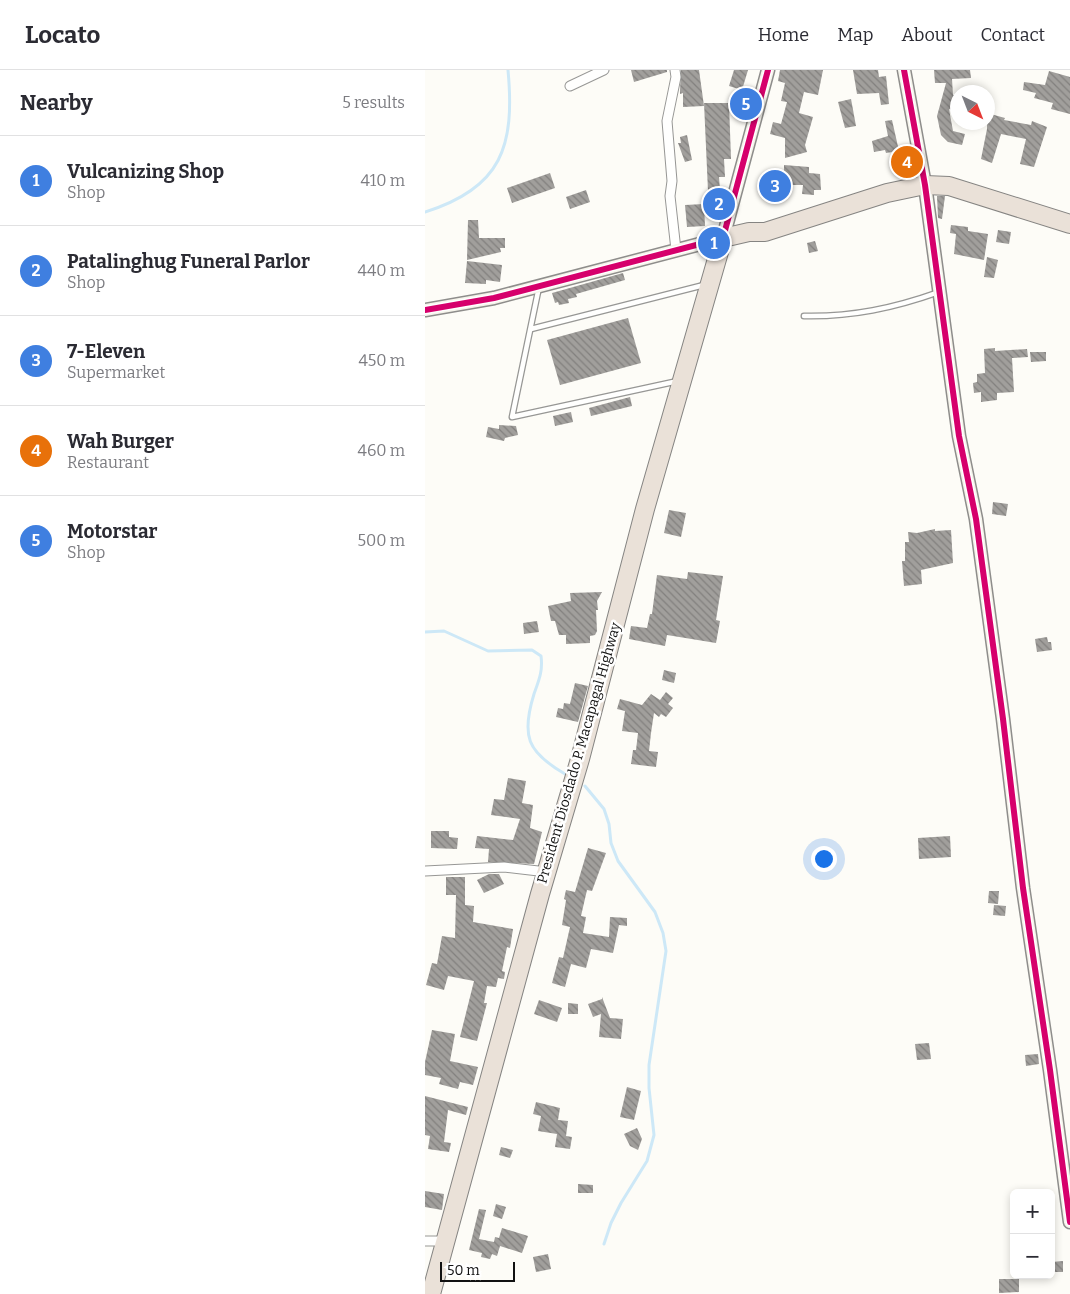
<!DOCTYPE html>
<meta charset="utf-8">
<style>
body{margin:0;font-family:Bitter,serif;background:#f2f2f3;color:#2b2b33}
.controls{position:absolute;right:15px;bottom:15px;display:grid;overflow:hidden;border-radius:8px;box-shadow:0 2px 8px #0003}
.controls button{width:45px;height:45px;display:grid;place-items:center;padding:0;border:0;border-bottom:1px solid #e1e1e2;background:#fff;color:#2b2b33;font:25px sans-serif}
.compass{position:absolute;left:525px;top:15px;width:45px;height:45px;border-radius:50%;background:#fff;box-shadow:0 2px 8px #0003;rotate:138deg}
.scale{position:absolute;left:15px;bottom:12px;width:75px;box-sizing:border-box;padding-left:5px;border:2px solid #111;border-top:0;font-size:14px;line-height:18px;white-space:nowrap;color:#111;-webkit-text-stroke:4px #fff;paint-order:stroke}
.you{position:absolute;left:398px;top:788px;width:18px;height:18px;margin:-12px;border:4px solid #fff;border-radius:50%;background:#1a73e8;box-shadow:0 0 0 8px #1a73e833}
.badge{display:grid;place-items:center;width:32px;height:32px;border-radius:50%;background:#1a73e8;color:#fff;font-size:16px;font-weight:700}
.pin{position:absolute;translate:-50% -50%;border:2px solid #fff;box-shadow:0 1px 5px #0006}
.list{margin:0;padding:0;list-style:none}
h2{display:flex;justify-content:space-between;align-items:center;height:65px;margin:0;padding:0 20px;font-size:21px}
h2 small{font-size:16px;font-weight:400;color:#7c7c81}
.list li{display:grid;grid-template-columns:32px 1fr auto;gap:15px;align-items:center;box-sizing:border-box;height:90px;padding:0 20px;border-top:1px solid #e1e1e2}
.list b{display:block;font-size:19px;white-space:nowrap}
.list p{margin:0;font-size:16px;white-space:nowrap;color:#7c7c81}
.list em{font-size:16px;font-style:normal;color:#7c7c81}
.map{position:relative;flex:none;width:645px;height:1224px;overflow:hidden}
header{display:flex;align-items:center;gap:30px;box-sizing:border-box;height:70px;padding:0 25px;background:#fff;border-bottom:1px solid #e1e1e2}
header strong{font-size:24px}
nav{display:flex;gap:28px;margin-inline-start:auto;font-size:18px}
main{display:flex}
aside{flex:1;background:#fff}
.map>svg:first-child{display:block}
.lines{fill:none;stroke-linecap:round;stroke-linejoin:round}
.stream{stroke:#cde8f7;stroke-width:3}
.building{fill:url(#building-back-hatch)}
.lane-casing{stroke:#979795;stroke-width:7}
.street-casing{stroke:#979795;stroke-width:11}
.secondary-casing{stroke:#8e8d8b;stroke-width:15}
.highway-casing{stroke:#858482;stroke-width:20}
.lane{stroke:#fffffe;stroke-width:4.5}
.street{stroke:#fffffe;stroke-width:9}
.secondary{stroke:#f6f4eb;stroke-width:12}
.highway{stroke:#eae1d8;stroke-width:18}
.cycleway-casing{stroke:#fff;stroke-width:9}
.cycleway{stroke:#d6006c;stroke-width:6}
.labels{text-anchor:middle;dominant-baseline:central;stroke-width:5;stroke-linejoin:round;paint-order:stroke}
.street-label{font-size:14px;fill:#111;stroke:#fff}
</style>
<header>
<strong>Locato</strong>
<nav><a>Home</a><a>Map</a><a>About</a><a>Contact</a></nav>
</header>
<main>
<aside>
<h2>Nearby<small>5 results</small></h2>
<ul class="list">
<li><span class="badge" style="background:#3f7fe0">1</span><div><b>Vulcanizing Shop</b><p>Shop</p></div><em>410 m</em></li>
<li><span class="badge" style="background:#3f7fe0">2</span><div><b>Patalinghug Funeral Parlor</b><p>Shop</p></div><em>440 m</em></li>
<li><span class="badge" style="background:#3f7fe0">3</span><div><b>7-Eleven</b><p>Supermarket</p></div><em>450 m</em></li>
<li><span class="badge" style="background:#e8710a">4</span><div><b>Wah Burger</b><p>Restaurant</p></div><em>460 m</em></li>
<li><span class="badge" style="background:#3f7fe0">5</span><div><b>Motorstar</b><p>Shop</p></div><em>500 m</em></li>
</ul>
</aside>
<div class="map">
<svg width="645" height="1224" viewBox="0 0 645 1224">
<defs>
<pattern id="building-back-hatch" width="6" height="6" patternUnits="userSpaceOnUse" patternTransform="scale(1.25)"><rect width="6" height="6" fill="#a19f9c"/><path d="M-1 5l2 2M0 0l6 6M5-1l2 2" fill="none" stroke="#82807e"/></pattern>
</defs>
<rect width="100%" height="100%" fill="#fdfcf7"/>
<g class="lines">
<g class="stream">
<path d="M0,142C77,118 90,76 83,0"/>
<path d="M0,562L19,561L63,581L107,580L116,586C118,601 114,610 109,624C96,666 102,682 140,704"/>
<polyline points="160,716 179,739 184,754 186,773 193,791 230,842 238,863 241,881 224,995 224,1018 229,1065 222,1091 196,1133 186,1153 179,1174"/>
</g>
</g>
<g class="building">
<polygon points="206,0 242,0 242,2 209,12"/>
<polygon points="256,0 274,0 279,36 258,37 258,23 255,24 255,20"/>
<polygon points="309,0 323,0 317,20 304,16"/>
<polygon points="355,0 398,0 393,25 379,22 374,43 388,47 380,75 382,82 360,88 360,68 345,64 348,52 356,54 362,32 356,31 360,13 353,11"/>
<polygon points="428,0 453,0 454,7 461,6 464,34 456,35 454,23 432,24"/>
<polygon points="509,0 545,0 546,8 527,9 528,25 532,26 532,41 524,39 528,61 540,64 537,75 523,72 516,65 512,46 521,13 510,13"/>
<polygon points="624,1 645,7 645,44 626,39 628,33 609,28 611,23 598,20 599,12 620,15"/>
<polygon points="426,29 431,56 420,58 413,32"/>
<polygon points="279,33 304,33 306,89 299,89 300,107 294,107 295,120 283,121"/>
<polygon points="562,43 580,48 579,50 606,55 607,51 622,57 609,97 595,94 601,69 576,64 567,93 556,89 562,59"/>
<polygon points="467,50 474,81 461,83 460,80 449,82 447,71 463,66 460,51"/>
<polygon points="262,65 267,90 260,92 253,73 256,73 255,67"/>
<polygon points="359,95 384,97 384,103 395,104 396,120 389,120 389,125 377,124 378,115 359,115"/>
<polygon points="125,103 130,118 87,133 82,118"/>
<polygon points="161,120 165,132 145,139 141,127"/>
<polygon points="512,126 520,126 517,149 513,148"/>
<polygon points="279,134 280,156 262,157 260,135"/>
<polygon points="43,150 53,150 54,168 80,168 80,178 75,178 76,182 42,190"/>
<polygon points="526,155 543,157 543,161 563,164 559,190 529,184 531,164 525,163"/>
<polygon points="573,160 586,162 584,174 571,172"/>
<polygon points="390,171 393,181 384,183 382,173"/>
<polygon points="562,187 573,190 569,208 559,207"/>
<polygon points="42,191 77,195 75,212 61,210 61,214 40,213"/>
<polygon points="198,203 200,210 151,224 152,227 143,229 144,233 134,235 133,232 130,233 127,223"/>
<polygon points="203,248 216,293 135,315 122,270"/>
<polygon points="570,278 570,281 602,279 603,287 587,288 589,322 572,323 572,330 556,332 556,322 549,323 548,313 552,312 552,304 560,303 559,279"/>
<polygon points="605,282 621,282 621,291 606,292"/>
<polygon points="205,327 207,336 166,346 164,338"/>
<polygon points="146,342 148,352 130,356 128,346"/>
<polygon points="74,355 91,356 93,365 80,368 79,371 61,367 63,357 74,359"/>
<polygon points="568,432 583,434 581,446 567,444"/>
<polygon points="244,440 261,443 256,467 239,463"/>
<polygon points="510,459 510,461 526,460 528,493 496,500 497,514 479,516 477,491 480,491 480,472 484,472 483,462 492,463"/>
<polygon points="263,502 298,506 291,550 295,551 291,573 242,565 240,576 204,569 206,556 222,558 225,544 227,544 232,505 262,509"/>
<polygon points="177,522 172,531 173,540 171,540 172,561 170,565 165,566 165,573 141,574 141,565 134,565 130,551 126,551 123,536 146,531 145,523"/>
<polygon points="112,551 114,562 99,564 98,553"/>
<polygon points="622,567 623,572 626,572 627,580 612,582 610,569"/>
<polygon points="239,600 251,603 249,613 237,610"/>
<polygon points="150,613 163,616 153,652 131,647 133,638 138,639 139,633 145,634"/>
<polygon points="241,622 248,628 243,634 248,638 241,647 236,644 234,647 229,643 226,663 224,681 233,682 231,697 206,694 208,680 211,680 213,663 197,661 200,641 192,639 195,629 217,635 226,624 235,630"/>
<polygon points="83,708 101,711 97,733 108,735 105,758 117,762 109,794 63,792 64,779 50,778 52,766 88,770 95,749 66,745 69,729 79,730"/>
<polygon points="6,761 24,761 24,767 33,768 32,779 6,778"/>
<polygon points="525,766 526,787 494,789 493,768"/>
<polygon points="163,778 181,783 167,821 162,820 156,846 161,847 158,863 184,867 185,847 202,848 202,856 194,855 188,883 166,879 161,898 146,894 140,917 127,913 134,887 138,888 145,857 137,855 141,830 139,829 141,820 150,822"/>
<polygon points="64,804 74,804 79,814 59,823 52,810"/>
<polygon points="21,807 40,807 40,835 49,836 48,852 88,859 85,878 82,877 77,901 80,902 79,909 73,908 71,917 62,916 59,933 62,933 52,971 35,967 49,911 23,906 19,920 1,915 7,893 12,894 17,866 30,868 31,825 21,825"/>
<polygon points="564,821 574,821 573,834 563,833"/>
<polygon points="569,835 581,836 580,846 568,845"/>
<polygon points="177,927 185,948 198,949 196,969 174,967 176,944 168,947 163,934 177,929"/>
<polygon points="114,930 137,938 132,952 109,944"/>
<polygon points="143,933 153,934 153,944 143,944"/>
<polygon points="7,960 30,964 25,991 53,997 48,1015 35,1012 33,1019 14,1014 16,1008 0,1005 0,992"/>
<polygon points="504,973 506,989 492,990 490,974"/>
<polygon points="613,984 614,994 601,996 600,985"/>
<polygon points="202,1017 216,1021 209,1050 195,1047"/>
<polygon points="0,1026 43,1037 41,1045 23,1040 19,1072 26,1073 24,1082 3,1079 5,1066 0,1065"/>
<polygon points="111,1032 135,1038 133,1050 143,1051 141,1066 147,1067 145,1079 130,1077 132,1064 113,1061 116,1046 108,1044"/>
<polygon points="212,1058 217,1069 213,1080 205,1076 199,1064"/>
<polygon points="76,1077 88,1080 85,1088 74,1085"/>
<polygon points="153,1114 168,1115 168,1123 153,1123"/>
<polygon points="0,1121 19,1124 17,1140 0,1137"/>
<polygon points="71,1134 81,1137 77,1149 68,1146"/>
<polygon points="54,1139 61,1140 54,1169 69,1172 70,1167 74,1168 77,1158 103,1166 97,1183 75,1176 72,1186 67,1184 65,1189 56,1187 57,1183 44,1180"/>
<polygon points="123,1184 126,1199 111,1202 108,1187"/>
<polygon points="638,1191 638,1202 626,1202 626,1192"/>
<polygon points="574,1209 594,1209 594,1222 574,1223"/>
</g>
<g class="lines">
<g class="lane-casing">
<g id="lane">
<polyline points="114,217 87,347 253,311"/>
<path d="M379,246C427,247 469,238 514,222"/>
<polyline points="106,259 279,215"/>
</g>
</g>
<g class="street-casing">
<g id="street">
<polyline points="250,0 251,7 242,51 247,111 245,126 251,180"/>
<polyline points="145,16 179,0"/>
<polyline points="0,801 79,797 122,802"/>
<polyline points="0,1171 21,1171"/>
</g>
</g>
<g class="secondary-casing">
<g id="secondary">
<polyline points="479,0 500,115 534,366 551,449 578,649 598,818 625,1000 645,1152"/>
<polyline points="0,240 69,228 298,168 343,0"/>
</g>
</g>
<g class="highway-casing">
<polyline id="highway" points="6,1224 115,824 155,689 220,439 298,168 324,162 340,162 462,123 500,115 524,116 645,154"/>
</g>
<use href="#lane" class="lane"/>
<use href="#street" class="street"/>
<use href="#secondary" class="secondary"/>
<use href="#highway" class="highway"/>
<g class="cycleway-casing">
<g id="cycleway">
<polyline points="479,0 500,115 534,366 551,449 578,649 598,818 625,1000 645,1152"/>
<polyline points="0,240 69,228 298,168 343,0"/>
</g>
</g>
<use href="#cycleway" class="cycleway"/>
</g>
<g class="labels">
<g class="street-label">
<text transform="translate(154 683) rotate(-74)">President Diosdado P. Macapagal Highway</text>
</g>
</g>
</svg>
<div class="controls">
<button>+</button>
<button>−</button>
</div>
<svg class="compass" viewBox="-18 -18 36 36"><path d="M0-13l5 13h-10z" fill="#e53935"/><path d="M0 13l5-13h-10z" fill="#7c7c81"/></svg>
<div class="scale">50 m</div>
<div class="you"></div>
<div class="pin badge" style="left:289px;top:173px;background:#3f7fe0">1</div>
<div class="pin badge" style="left:294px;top:134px;background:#3f7fe0">2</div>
<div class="pin badge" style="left:350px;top:116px;background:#3f7fe0">3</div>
<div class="pin badge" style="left:482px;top:92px;background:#e8710a">4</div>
<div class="pin badge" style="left:321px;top:34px;background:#3f7fe0">5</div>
</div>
</main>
